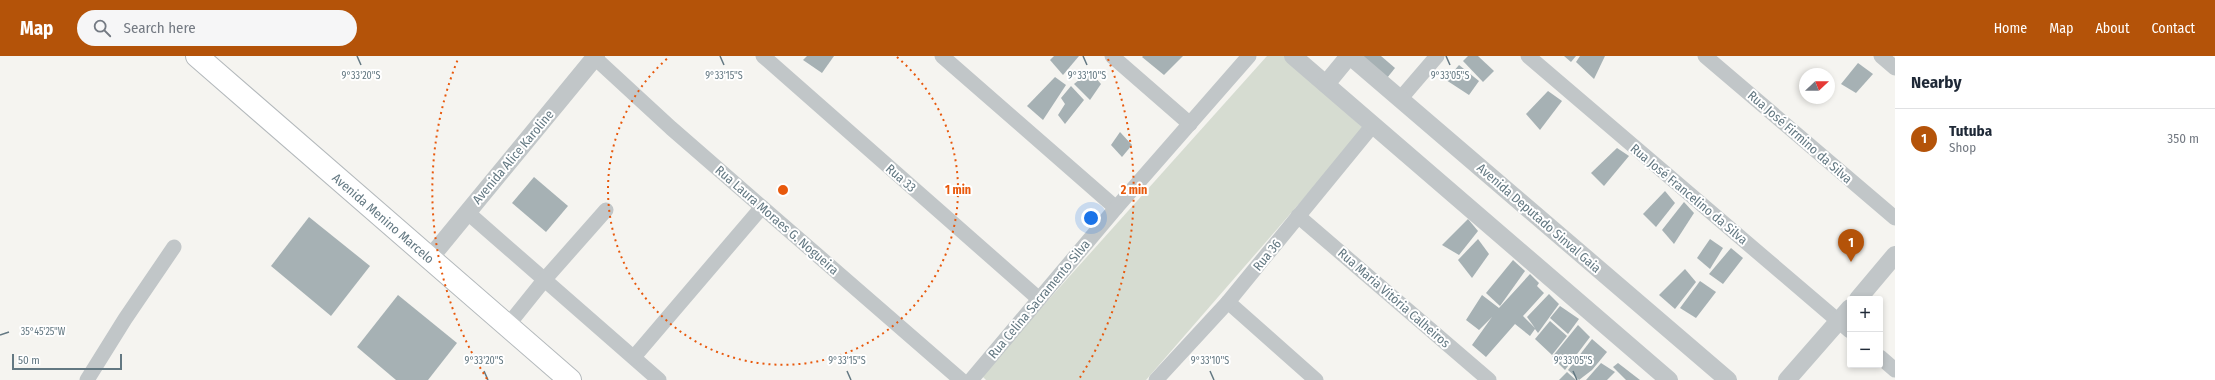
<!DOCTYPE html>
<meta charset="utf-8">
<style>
body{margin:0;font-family:"Fira Sans Condensed",sans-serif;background:#f6f6f7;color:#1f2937}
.controls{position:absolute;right:12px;bottom:12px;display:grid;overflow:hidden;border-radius:4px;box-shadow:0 2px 6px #0003}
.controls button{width:36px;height:36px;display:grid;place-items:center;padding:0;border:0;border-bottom:1px solid #e0e1e3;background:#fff;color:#1f2937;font:20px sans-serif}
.compass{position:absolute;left:1799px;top:12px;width:36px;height:36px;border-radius:50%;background:#fff;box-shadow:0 2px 6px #0003;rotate:68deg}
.scale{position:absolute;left:12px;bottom:10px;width:110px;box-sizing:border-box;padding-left:4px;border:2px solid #637882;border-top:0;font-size:11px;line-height:14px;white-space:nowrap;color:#637882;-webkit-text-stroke:3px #fff;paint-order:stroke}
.you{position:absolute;left:1091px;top:162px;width:14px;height:14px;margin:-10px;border:3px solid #fff;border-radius:50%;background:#1a73e8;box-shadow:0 0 0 6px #1a73e833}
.badge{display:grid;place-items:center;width:26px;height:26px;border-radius:50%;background:#b45309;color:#fff;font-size:13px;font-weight:700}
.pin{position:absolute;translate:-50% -33px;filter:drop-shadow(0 1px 2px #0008)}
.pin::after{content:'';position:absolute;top:21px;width:14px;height:12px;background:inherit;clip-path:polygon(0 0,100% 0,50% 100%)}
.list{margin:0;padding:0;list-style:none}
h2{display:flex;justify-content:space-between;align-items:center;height:52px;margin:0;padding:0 16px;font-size:17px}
h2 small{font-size:13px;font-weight:400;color:#747a83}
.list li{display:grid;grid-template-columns:26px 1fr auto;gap:12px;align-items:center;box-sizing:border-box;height:60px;padding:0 16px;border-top:1px solid #e0e1e3}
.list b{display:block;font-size:15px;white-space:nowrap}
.list p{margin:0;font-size:13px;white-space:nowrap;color:#747a83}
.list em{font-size:13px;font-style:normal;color:#747a83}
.icon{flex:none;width:22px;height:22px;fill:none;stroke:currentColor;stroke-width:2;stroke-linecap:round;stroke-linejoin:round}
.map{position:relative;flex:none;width:1895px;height:324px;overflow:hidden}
header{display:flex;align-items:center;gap:24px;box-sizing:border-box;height:56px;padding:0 20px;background:#b45309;color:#fff}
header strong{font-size:19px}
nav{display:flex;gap:22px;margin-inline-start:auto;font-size:14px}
.search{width:280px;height:36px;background:#f6f6f7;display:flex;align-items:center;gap:10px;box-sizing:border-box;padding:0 14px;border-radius:22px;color:#747a83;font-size:15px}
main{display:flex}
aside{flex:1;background:#fff}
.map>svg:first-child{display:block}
.green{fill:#d6dcd1}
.building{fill:#a6b1b4}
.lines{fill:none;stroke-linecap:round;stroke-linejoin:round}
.primary-casing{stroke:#b4b9bc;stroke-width:24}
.minor{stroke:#c1c6c8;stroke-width:15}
.tertiary{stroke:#c1c6c8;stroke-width:18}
.primary{stroke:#fff;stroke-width:22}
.ticks{fill:none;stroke:#637882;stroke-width:1.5}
.ring{fill:none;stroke:#e8590c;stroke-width:2;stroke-dasharray:2 4}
.labels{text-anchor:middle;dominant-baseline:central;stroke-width:4;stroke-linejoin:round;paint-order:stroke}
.street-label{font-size:13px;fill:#637882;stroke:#fff}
.ticks-label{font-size:10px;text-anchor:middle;fill:#637882;stroke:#fff;stroke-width:4;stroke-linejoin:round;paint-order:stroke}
.centre{fill:#e8590c;stroke:#fff;stroke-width:2}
.ring-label{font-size:12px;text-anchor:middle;font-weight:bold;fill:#e8590c;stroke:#fff;stroke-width:4;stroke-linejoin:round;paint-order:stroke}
</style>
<header>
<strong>Map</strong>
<div class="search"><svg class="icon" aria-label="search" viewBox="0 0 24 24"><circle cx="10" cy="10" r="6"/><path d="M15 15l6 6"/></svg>Search here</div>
<nav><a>Home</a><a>Map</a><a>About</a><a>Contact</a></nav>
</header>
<main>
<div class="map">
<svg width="1895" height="324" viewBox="0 0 1895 324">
<rect width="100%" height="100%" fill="#f5f4f0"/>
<polygon class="green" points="1267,0 1284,0 1364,73 1146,324 986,324 981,319"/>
<g class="building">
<polygon points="807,0 834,0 822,17 803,4"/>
<polygon points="1054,0 1079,0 1063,19 1050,4"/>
<polygon points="1143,0 1183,0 1164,19 1142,1"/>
<polygon points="1362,0 1381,0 1395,12 1387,22"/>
<polygon points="1468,0 1478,0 1494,15 1483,26 1463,5"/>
<polygon points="1564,0 1576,0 1571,6"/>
<polygon points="1580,0 1605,0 1594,23 1576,6"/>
<polygon points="1858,7 1873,18 1856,37 1841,28"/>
<polygon points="1459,9 1479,25 1469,39 1446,24"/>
<polygon points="1090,15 1101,28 1090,44 1074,28"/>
<polygon points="1055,21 1066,29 1043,64 1027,50"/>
<polygon points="1071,30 1084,44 1065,68 1058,59 1065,48 1061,42"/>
<polygon points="1548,35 1562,45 1540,74 1526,58"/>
<polygon points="1120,76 1132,89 1122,101 1111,89"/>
<polygon points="1617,92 1629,100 1604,130 1591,117"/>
<polygon points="534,121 568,150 546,176 512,147"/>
<polygon points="1665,135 1675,147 1656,171 1643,158"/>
<polygon points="1684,146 1694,157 1674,188 1662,174"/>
<polygon points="309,161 370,210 331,260 271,210"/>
<polygon points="1468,163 1478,175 1459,199 1442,189"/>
<polygon points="1478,183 1489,198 1472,222 1458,204"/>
<polygon points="1710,183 1723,192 1710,213 1697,202"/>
<polygon points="1731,192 1743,202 1723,228 1709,218"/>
<polygon points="1513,204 1525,215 1500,250 1486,237"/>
<polygon points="1685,213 1696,226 1675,253 1659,239"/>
<polygon points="1530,218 1539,227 1537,230 1544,237 1523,260 1535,272 1527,261 1549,238 1559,248 1538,277 1535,273 1530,280 1515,268 1486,301 1472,289 1492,261 1479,274 1466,264 1482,239 1499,252"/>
<polygon points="1700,225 1716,236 1696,262 1680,252"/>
<polygon points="398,239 457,287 428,324 396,324 357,291"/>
<polygon points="1560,250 1579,263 1568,278 1550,262"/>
<polygon points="1550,265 1567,280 1552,299 1535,283"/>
<polygon points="1578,269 1590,281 1565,314 1552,301"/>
<polygon points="1592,283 1607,296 1592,314 1579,324 1568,314"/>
<polygon points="1601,307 1615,316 1607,324 1586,324"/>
<polygon points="1618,307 1640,324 1626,324 1613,311"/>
<polygon points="1567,316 1576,324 1559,324"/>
</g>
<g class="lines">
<g class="primary-casing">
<g id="primary">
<path id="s1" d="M197,0L570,324"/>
</g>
</g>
<g class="minor">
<polyline points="763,0 1039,243"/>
<polyline points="942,0 1116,152"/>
<polyline points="1112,0 1190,68"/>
<polyline points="1528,0 1850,275"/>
<polyline points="1705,0 1895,162"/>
<polyline points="1881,0 1895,12"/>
<polyline points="595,2 671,72 961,324"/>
<polyline points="1401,42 1437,0"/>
<polyline points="467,156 659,324"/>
<polyline points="1298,160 1489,324"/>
<polyline points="1228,246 1316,324"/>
<polyline points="508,269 545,223 606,154"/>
<polyline points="634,301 762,151"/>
<polyline points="1880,301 1895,314"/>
<polyline points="87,324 125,263 174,191"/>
<polyline points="971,324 1116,152 1249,0"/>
<polyline points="1156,324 1228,246 1373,69"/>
</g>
<g class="tertiary">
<polyline points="1293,0 1669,324"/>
<polyline points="1350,0 1728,324"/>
<polyline points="1326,28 1349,0"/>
<polyline points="430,202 596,0"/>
<polyline points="1858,243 1895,199"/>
<polyline points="1787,324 1850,252"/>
</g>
<use href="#primary" class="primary"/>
</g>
<path class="ticks" d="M357,0L361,9M720,0L724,9M1083,0L1087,9M1446,0L1450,9M0,279L9,276M484,315L488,324M847,315L851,324M1210,315L1214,324M1573,315L1577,324"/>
<g class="ring">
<path d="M897 1A175 175 0 1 1 669 1"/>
<path d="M487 323A351 351 0 0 1 458 3M1108 3A351 351 0 0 1 1079 323"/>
</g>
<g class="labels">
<g class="street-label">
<text transform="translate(1800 81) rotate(41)">Rua José Firmino da Silva</text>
<text transform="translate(513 101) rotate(-50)">Avenida Alice Karoline</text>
<text transform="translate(901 122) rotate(41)">Rua 33</text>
<text transform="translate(1689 138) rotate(40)">Rua José Francelino da Silva</text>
<text stroke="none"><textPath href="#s1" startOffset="247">Avenida Menino Marcelo</textPath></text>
<text transform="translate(1539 162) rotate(41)">Avenida Deputado Sinval Gaia</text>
<text transform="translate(777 164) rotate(41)">Rua Laura Moraes G. Nogueira</text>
<text transform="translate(1267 199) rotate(-51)">Rua 36</text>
<text transform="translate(1394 242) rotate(41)">Rua Maria Vitória Calheiros</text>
<text transform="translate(1039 243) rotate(-50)">Rua Celina Sacramento Silva</text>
</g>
</g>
<g class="ticks-label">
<text x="361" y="23">9°33'20"S</text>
<text x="724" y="23">9°33'15"S</text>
<text x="1087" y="23">9°33'10"S</text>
<text x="1450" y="23">9°33'05"S</text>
<text x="43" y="279">35°45'25"W</text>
<text x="484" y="308">9°33'20"S</text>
<text x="847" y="308">9°33'15"S</text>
<text x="1210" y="308">9°33'10"S</text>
<text x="1573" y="308">9°33'05"S</text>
</g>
<circle cx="783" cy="134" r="6" class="centre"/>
<g class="ring-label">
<text x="958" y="138">1 min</text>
<text x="1134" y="138">2 min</text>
</g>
</svg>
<div class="controls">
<button>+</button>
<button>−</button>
</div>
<svg class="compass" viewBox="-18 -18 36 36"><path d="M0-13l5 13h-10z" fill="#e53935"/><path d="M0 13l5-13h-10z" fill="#747a83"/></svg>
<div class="scale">50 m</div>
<div class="you"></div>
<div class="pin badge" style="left:1851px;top:206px">1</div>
</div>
<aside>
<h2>Nearby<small></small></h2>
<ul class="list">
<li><span class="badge">1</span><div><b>Tutuba</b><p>Shop</p></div><em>350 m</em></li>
</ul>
</aside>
</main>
